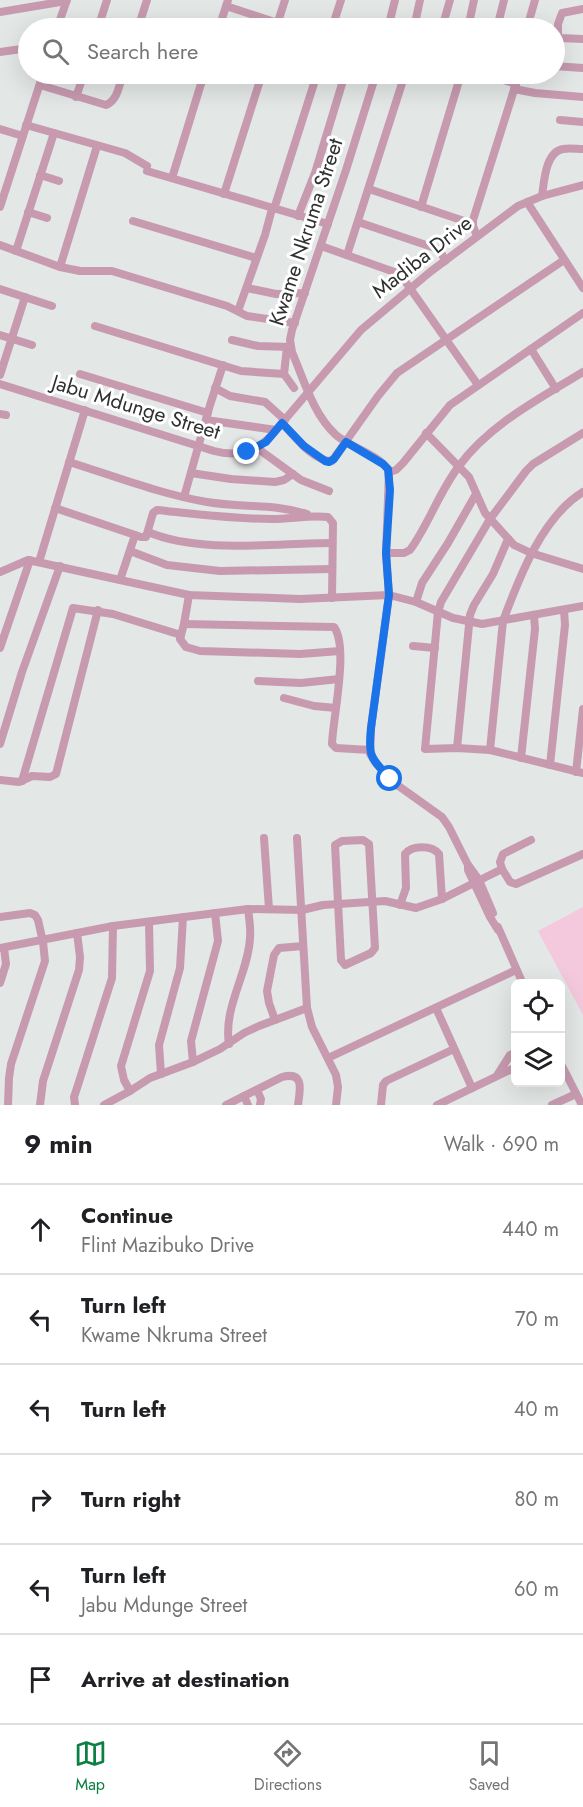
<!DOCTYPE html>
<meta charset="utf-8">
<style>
body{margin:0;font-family:Jost,sans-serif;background:#f6f6f6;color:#202124}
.controls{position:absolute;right:18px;bottom:18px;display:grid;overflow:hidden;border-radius:9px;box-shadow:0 6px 24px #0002}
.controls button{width:54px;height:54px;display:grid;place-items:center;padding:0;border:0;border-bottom:2px solid #e0e0e0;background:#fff;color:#202124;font:30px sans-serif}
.stop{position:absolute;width:18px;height:18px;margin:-14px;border:4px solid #1a73e8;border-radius:50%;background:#fff}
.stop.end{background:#1a73e8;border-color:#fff;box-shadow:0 2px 6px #0008}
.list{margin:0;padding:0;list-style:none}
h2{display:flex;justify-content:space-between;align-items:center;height:78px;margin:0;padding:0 24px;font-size:26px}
h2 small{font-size:20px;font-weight:400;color:#757577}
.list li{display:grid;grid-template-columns:39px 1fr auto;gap:18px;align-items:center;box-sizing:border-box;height:90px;padding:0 24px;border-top:2px solid #e0e0e0}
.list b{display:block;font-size:22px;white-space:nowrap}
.list p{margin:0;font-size:20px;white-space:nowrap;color:#757577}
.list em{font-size:20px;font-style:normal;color:#757577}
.icon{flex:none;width:33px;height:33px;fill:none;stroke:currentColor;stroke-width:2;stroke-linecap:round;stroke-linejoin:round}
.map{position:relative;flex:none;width:583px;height:1105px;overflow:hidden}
.search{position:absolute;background:#fff;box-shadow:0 6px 24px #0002;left:18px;right:18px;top:18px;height:66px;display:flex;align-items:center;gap:15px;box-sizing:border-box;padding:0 21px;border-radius:33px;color:#757577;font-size:22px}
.sheet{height:618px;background:#fff}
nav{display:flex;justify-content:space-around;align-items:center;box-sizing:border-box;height:84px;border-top:2px solid #e0e0e0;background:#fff;font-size:16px;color:#757577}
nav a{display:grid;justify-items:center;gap:3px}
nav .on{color:#0b8043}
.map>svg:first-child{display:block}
.green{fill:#f4c8dd}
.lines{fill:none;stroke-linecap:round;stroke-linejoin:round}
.minor{stroke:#c79ab0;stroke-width:8}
.route{stroke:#1a73e8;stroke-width:8}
.labels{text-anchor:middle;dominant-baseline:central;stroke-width:6;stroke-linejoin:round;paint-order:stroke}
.street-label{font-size:21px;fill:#2f3130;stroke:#fff}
</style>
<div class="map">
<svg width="583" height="1105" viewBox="0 0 583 1105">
<rect width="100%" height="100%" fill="#e3e7e5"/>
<polygon class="green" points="583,907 583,1015 538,931"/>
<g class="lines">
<g class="minor">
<polyline points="226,6 293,28"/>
<polyline points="583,9 562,13 558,24 558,35 560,38 583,39"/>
<polyline points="0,12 66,1"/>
<polyline points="57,28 67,0"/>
<polyline points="98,28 107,0"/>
<polyline points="138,28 147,0"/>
<polyline points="219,28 228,0"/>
<polyline points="276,28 285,0"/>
<polyline points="332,28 341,0"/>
<polyline points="388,28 395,0"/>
<polyline points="414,28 420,0"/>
<polyline points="442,28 450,0"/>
<polyline points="468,28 474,0"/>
<polyline points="497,28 504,0"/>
<polyline points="527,28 535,0"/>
<polyline points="0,52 28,48"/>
<polyline points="554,66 583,68"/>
<path d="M376,74L346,170L292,330L290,340L292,352C304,380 313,414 336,435C349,447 383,456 389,472"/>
<polyline points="485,74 516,84"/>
<path d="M40,85L106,105C118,100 119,85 123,74"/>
<polyline points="514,89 535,93 583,97"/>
<polyline points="76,97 84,74"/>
<polyline points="560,120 583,122"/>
<polyline points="26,125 125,153 147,166"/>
<polyline points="0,129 23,136"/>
<polyline points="147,171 328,224"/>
<polyline points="40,175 59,181"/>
<polyline points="172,178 204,74"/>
<polyline points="369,189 473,224"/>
<polyline points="224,194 262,74"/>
<path d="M542,196C544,183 545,152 563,149C569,148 577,149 583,149"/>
<polyline points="527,202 583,288"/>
<polyline points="0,207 43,74"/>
<polyline points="421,207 461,74"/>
<polyline points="274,209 317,74"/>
<polyline points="28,212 47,218"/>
<polyline points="298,216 315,173 345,74"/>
<polyline points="133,221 256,258"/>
<polyline points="358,222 435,248 441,252 445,261"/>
<polyline points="477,236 473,226 473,220 519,74"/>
<polyline points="0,245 60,267 80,271 112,271 227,306 247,316 295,323"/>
<polyline points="321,246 400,274 478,385"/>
<polyline points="16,251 54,133"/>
<polyline points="347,255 405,74"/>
<polyline points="60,267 97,146"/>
<polyline points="247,288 276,294 305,293"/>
<polyline points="0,289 52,306"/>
<polyline points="238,311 265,235 272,209"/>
<polyline points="95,326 241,371 284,374"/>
<polyline points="0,335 32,345"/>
<polyline points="232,340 258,346 290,347"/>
<polyline points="287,347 284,374 294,388"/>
<polyline points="531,349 556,389"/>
<polyline points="80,374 208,413"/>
<polyline points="0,375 25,297"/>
<path d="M0,384L214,451C236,457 254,453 271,436L361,330L430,272L518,206L542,196L583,185"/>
<polyline points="215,388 230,396 265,402 285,420"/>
<polyline points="0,414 6,415"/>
<polyline points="206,420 276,430"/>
<path d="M282,423C295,436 313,462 332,461L378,396L397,373L564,260"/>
<polyline points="426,433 469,477 485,513 514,545 531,553 583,569"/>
<polyline points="583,433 533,464 526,471 490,519 441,602 438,612 425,749 457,748 490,750 583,773"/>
<polyline points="257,448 301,480 329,491"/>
<path d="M69,462C114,476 160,494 207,502C242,508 272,503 307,514"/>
<polyline points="191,473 231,479 275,482 284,480 293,474"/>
<polyline points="184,497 210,405 223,365"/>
<path d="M55,508L141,537H146L153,513L157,510C195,514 233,519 272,519C291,519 309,515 328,517L333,523L332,598"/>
<path d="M148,532C200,554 276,543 332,543"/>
<polyline points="130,551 167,565 220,571 332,569"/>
<path d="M386,553H404L410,550C429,524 439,492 459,466C490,424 539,399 583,372"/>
<polyline points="39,562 85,410"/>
<polyline points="0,572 28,560 189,595 300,599 389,595 416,602 453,618 482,624 583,606"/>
<polyline points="120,580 135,535"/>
<polyline points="189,595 184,624 180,639 186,647 200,651 300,654 340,651"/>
<polyline points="416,602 422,583 448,543 476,494"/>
<path d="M184,624L334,627C349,647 333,717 332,744L336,748L370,750"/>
<polyline points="413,646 435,648"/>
<polyline points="0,648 30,560"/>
<polyline points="258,681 301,683 339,679"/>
<polyline points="284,698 314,706 336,708"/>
<polyline points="0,744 22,672 60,566"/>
<polyline points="457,748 470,615 474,605 493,574 508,539"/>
<path d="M490,750L503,621C519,578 542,517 583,492"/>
<polyline points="521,758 535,629 534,616"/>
<polyline points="550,765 565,625 564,610"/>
<polyline points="576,772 583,709"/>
<polyline points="0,780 19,782 32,776 50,777 56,774 98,610"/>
<polyline points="22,781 73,608 113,614 181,635"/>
<polyline points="264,838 269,909"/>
<polyline points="297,838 307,1008 312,1027 336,1075 338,1087 336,1105"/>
<polygon points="363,840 369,844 375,948 371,953 345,965 341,960 335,845 342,841"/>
<polyline points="469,866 479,880 493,913"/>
<polyline points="502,869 500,862 503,854 531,840"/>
<path d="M400,905L406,888L405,854C412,845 432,845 439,854L442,899"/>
<polyline points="0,917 30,913 35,915 38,920 43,942 45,961 11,1064 9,1078 8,1105"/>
<polyline points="498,927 523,984"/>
<polyline points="498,930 490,917 468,870 468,865 449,827 442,817 393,782 375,762 370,754 371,728 389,595 386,553 389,472 396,470 403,463 450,405 583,313"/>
<polyline points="0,948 113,926 248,909 302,910 323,905 385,901 416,908 442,899 502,869 510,882 516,884 583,854"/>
<polyline points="0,983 6,964 4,948"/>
<polyline points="436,1008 472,1088"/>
<polyline points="275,1020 269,1003 267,991 274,955 279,948 303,946"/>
<path d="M229,1044C223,1007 248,974 250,938C251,928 249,918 248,909"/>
<polyline points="328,1058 516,970"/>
<polyline points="193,1062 191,1041 218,941 215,913"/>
<polyline points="560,1062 582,1105"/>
<polyline points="161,1074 159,1045 180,968 183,917"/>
<polyline points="498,1074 510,1055 516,1052"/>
<polyline points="257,1090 261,1099 260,1105"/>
<polyline points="130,1091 124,1080 121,1066 150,971 149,922"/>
<polyline points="244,1096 248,1105"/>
<polyline points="40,1105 43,1081 79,970 80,957 77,933"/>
<polyline points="75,1105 74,1097 77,1088 112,978 113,926"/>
<polyline points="104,1105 130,1091 150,1078 193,1062 220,1049 244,1033 259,1026 307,1008"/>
<path d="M226,1105L282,1077C305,1071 300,1090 298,1105"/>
<polyline points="381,1105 383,1085 386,1081 454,1049"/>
<polyline points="437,1105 516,1067"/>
<polyline points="552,1105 576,1094"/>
</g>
</g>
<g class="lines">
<path class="route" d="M247,452L266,442L282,423L304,446L325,461L329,462L334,459L346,442L383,464L388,469L390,490L386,553L389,595L371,728C368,758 371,757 390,779"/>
</g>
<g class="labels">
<g class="street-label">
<text transform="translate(306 232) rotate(-72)">Kwame Nkruma Street</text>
<text transform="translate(422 257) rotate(-38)">Madiba Drive</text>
<text transform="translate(136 407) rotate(17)">Jabu Mdunge Street</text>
</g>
</g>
</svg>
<div class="controls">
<button><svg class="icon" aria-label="locate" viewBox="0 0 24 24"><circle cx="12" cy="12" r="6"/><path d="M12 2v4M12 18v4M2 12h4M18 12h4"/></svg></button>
<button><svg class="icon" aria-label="layers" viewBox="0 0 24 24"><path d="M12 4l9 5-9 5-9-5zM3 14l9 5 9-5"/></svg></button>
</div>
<div class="stop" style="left:390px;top:779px"></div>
<div class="stop end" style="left:247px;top:452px"></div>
<div class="search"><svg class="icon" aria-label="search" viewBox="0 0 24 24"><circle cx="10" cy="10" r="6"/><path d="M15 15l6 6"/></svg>Search here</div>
</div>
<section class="sheet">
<h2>9 min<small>Walk · 690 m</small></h2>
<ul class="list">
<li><svg class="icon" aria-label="ahead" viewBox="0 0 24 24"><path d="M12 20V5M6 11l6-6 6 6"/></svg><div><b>Continue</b><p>Flint Mazibuko Drive</p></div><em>440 m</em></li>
<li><svg class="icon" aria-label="left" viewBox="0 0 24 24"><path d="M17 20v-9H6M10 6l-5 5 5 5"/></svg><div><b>Turn left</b><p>Kwame Nkruma Street</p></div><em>70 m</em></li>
<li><svg class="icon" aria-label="left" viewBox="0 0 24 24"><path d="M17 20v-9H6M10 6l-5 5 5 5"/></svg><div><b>Turn left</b></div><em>40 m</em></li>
<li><svg class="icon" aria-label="right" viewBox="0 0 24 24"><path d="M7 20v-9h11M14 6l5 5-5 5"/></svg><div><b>Turn right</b></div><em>80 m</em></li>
<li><svg class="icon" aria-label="left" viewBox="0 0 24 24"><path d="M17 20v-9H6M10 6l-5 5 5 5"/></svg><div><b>Turn left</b><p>Jabu Mdunge Street</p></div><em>60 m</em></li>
<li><svg class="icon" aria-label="arrive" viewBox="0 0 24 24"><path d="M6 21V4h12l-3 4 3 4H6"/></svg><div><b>Arrive at destination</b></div></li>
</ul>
</section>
<nav>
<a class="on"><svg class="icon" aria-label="map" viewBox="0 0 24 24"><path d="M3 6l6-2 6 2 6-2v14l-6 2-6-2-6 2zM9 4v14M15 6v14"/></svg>Map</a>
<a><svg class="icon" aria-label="directions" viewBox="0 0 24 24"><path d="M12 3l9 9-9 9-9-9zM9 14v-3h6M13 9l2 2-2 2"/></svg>Directions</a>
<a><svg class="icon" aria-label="saved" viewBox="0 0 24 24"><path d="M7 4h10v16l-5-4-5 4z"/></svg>Saved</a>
</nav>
